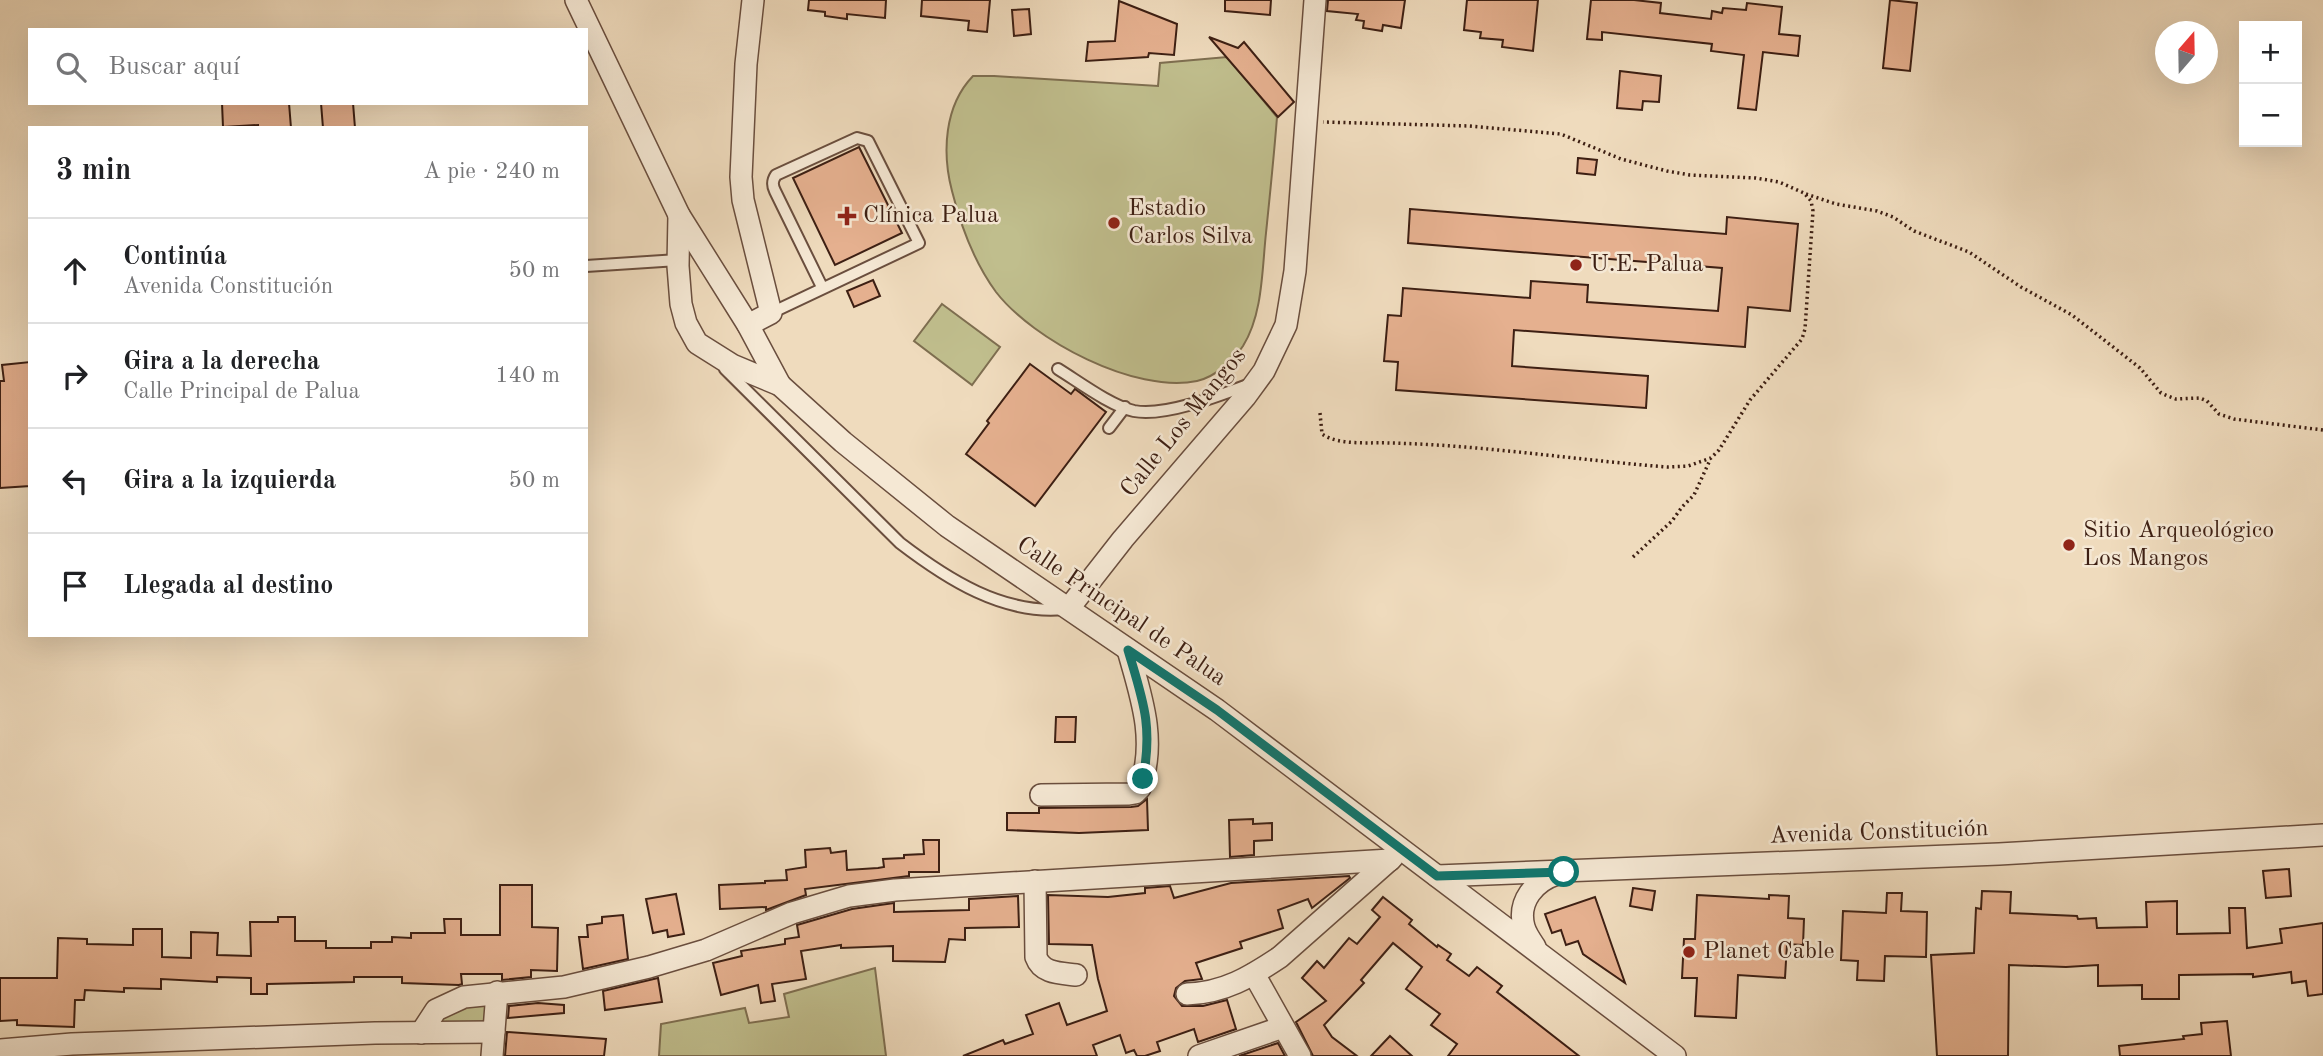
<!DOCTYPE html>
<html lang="es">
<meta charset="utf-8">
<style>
body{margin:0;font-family:"Old Standard TT",serif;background:#f2f2f2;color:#202124}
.controls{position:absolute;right:21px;top:21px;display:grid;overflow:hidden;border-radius:0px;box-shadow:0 7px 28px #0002}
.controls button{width:63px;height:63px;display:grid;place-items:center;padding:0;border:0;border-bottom:2px solid #e0e0e0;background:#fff;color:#202124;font:35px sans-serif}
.compass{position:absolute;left:2155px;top:21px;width:63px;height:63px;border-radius:50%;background:#fff;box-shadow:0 7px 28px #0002;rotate:20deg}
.stop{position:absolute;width:21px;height:21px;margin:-16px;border:5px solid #0f766e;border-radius:50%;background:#fff}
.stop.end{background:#0f766e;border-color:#fff;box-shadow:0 2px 7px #0008}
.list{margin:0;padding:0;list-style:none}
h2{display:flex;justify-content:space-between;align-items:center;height:91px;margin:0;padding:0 28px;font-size:30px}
h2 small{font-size:23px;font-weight:400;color:#757577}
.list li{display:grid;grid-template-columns:46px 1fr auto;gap:21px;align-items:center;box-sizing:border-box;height:105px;padding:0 28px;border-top:2px solid #e0e0e0}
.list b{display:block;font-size:26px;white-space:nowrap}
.list p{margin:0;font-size:23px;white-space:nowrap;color:#757577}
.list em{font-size:23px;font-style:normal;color:#757577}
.icon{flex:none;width:38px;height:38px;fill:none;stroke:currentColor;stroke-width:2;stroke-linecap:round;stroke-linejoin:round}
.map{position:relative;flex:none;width:2323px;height:1056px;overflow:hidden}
.search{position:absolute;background:#fff;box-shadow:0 7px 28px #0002;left:28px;top:28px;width:560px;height:77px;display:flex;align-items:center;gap:18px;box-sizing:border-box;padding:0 24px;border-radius:0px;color:#757577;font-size:26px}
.panel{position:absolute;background:#fff;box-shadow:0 7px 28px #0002;left:28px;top:126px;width:560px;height:511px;border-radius:0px}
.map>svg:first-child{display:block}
.green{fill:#c0be8d;stroke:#7e6e50;stroke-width:2}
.building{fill:#e5b08f;stroke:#3d1f13;stroke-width:2}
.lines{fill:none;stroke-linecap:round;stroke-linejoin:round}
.service-casing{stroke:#6a4e3e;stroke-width:14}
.minor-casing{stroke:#6a4e3e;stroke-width:24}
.path{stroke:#3d1f13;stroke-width:3.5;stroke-dasharray:2 3.5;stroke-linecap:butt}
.service{stroke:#f5e8d4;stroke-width:10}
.minor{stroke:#f5e8d4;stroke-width:21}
.route{stroke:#0f766e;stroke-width:9}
.poi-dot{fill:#8f2418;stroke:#f5e8d4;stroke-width:2.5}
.labels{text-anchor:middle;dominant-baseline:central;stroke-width:5;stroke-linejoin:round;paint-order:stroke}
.poi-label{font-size:24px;fill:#3d1f13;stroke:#f5e8d4;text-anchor:start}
.street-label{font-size:24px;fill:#3d1f13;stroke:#f5e8d4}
</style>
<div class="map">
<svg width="2323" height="1056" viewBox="0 0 2323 1056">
<rect width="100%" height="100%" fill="#efdbbd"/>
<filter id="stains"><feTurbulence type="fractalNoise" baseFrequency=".00286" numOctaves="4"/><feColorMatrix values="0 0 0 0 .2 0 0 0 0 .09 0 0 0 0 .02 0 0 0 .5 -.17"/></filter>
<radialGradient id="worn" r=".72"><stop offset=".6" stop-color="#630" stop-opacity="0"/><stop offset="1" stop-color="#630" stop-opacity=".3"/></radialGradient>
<g class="green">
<path d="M1227,57L1277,117C1274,156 1270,194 1266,233C1262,269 1263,314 1243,346C1233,361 1215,377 1197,381C1135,394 1033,340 996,292C974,262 961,227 952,191C942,153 944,106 973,76H994L1158,86L1160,63Z"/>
<polygon points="942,304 1000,347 972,385 914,341"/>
<polygon points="875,968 886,1056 659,1056 661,1024 745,1008 749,1023 789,1017 784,994"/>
<polygon points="497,992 494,1032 428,1020"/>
</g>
<g class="building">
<polygon points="809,0 886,0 885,18 847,14 847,19 825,16 825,12 808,10"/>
<polygon points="922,0 990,0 987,32 968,30 969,21 921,16"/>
<polygon points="1225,0 1271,0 1270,15 1225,11"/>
<polygon points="1328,0 1405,0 1401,28 1383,25 1382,31 1363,28 1364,21 1356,20 1358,14 1327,11"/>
<polygon points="1467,0 1538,0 1533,51 1502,47 1503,40 1480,38 1481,32 1464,30"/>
<polygon points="1591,0 1634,0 1661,3 1660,13 1711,19 1712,11 1722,13 1723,8 1746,10 1747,3 1782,7 1779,34 1800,36 1798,56 1763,52 1756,110 1738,108 1744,55 1711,51 1712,44 1602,32 1602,40 1587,39"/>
<polygon points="1890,0 1917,3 1910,71 1883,68"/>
<polygon points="1119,1 1177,24 1174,55 1149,53 1148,57 1086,61 1088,42 1115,41"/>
<polygon points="1029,9 1031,34 1014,36 1012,10"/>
<polygon points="1209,37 1238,48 1244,42 1294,102 1278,117"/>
<polygon points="1620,71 1661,76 1659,102 1643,101 1642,110 1617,108"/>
<polygon points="222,103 289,103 291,128 258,128 258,125 223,127"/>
<polygon points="321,103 353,103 355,128 323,128"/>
<polygon points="859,147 902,233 835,265 793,178"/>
<polygon points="1578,158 1597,160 1595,175 1577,173"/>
<polygon points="1410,209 1726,234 1727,217 1798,224 1790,311 1748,307 1745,347 1514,330 1512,366 1648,376 1646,408 1396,390 1398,362 1384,361 1388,315 1401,316 1403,288 1530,298 1531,281 1588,285 1587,302 1718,311 1722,268 1408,243"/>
<polygon points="873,280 880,296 854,307 847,291"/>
<polygon points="30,362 30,486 0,488 0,381 4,381 2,365"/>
<polygon points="1030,364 1071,394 1075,389 1106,412 1035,506 966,454 989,423 987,421"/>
<polygon points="1056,717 1076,717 1075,742 1055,742"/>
<polygon points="1147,799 1148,830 1079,833 1007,830 1007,813 1039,813 1039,808 1131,807 1138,806"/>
<polygon points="1253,819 1253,824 1272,823 1272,840 1254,841 1254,855 1230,857 1229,820"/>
<polygon points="923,840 939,840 939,872 909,872 909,876 805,889 806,895 766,910 766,907 720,909 719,885 765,883 765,881 787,880 786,870 806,867 805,850 830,848 831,853 846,851 847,870 878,868 884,867 883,859 904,858 904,855 924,854"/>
<polygon points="2289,869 2291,896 2266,898 2263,871"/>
<polygon points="1349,876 1350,878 1312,908 1308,899 1278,910 1283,928 1240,942 1242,948 1196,963 1202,979 1185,981 1176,988 1174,996 1182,1006 1203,1006 1227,1000 1236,1029 1198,1042 1194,1029 1157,1042 1160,1051 1145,1056 1137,1056 1134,1050 1126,1053 1120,1035 1093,1045 1097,1056 963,1056 1003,1040 1005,1044 1033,1034 1026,1015 1059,1003 1067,1025 1107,1011 1098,979 1092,945 1049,944 1048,895 1108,897 1145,893 1145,888 1170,886 1174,898 1231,883"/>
<polygon points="500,885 532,885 532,927 558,928 557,971 531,970 531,977 502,980 502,974 461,974 462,984 459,985 402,983 402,977 354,977 354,982 267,984 267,994 251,994 251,978 217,977 217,982 161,979 161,989 124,988 124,992 85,990 84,1000 75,1000 74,1027 17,1025 17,1020 0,1021 0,978 57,978 58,938 87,939 87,944 133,945 133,929 162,929 162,957 191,958 191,932 218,933 217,955 251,956 250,922 278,922 278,917 295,917 295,941 326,941 326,948 371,948 371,942 392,942 392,937 411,938 411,933 445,933 444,919 461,919 461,935 500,935"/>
<polygon points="1633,888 1655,891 1652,910 1630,906"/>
<polygon points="1982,891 2011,892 2010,913 2077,916 2078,919 2096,918 2097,928 2147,927 2146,902 2177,901 2177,934 2230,933 2229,908 2245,908 2247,948 2282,943 2280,929 2323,923 2323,994 2308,996 2306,981 2292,983 2291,972 2253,977 2253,974 2179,975 2179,999 2142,999 2142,985 2098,986 2098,965 2066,967 2009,965 2008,1056 1937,1056 1931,955 1974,953 1976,908 1981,909"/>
<polygon points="1887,893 1902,893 1901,911 1927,912 1926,957 1885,956 1884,981 1857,980 1858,961 1841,960 1843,911 1886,913"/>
<polygon points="676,894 684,934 668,937 667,930 653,933 646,899"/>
<polygon points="1697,895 1769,899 1769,895 1789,896 1788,918 1804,919 1803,945 1787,944 1785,978 1738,975 1736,1018 1695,1016 1697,978 1682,978 1684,939 1695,939"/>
<polygon points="1018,896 1019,927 965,928 965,940 949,939 945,962 893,961 893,946 841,948 841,945 801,951 806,979 772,984 775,1001 761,1003 758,985 721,995 713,963 742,956 741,951 785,944 785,939 799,937 797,925 852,909 894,903 894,912 969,910 969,899"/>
<polygon points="1383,897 1412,920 1409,924 1437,947 1438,945 1451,954 1447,960 1469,976 1477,967 1502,986 1497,992 1579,1056 1448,1056 1457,1044 1431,1025 1440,1014 1406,989 1422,967 1393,943 1361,980 1364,983 1324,1025 1332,1037 1357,1056 1313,1056 1296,1022 1326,1001 1302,978 1317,961 1324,968 1349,938 1357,944 1380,917 1372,910"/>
<polygon points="1595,897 1612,946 1625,983 1583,954 1578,941 1566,945 1561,930 1552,933 1545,914"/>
<polygon points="623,915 628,959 583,969 579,937 588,937 587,925 602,923 602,917"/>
<polygon points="658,978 662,1002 605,1010 603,991"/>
<polygon points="538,1003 564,1005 564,1013 508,1018 509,1006"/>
<polygon points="2227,1021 2231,1056 2120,1056 2119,1046 2184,1039 2183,1036 2202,1034 2201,1023"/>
<polygon points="507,1032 606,1039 604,1056 505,1056"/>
<polygon points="1390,1036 1412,1056 1371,1056"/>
<polygon points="1278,1043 1285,1056 1239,1056"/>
</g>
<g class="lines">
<g class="service-casing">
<g id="service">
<polyline points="586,266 678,260"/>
<path d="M771,313L919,243L868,141L857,138L776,175C772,181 772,185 775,191L822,287"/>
<path d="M725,369L900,543C947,579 1003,615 1064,609"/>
<path d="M1058,369C1079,382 1111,406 1134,411C1165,417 1221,395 1250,384"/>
<polyline points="1109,428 1125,407"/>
</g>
</g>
<g class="minor-casing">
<g id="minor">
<polyline points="576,0 679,215 748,325 780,385"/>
<polyline points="679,215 678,266 681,304 686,323 697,343 732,365 780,385 843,442 947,526 1217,710 1675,1056"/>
<polyline points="748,325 771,313 743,200 741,177 746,64 753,0"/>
<polyline points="1069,608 1123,539 1245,397 1264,371 1286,325 1295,271 1315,0"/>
<path d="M1041,795L1129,794L1135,793L1140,788C1157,740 1141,696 1128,650"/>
<polyline points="1437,876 1999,854 2323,835"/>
<path d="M1035,881L1036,957C1042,974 1061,973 1076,975"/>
<path d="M1535,947C1531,941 1526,934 1524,927C1517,901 1535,881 1557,874"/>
<polyline points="1254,974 1300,1056"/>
<path d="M1187,994C1224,993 1250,977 1280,957L1392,858"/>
<polyline points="421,1033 436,1010 464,997 564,987 649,967 706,950 792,913 849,896 895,890 1390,860"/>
<polyline points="0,1050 72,1044 375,1033 494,1032"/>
<polyline points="492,1056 497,992"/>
<polyline points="1199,1056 1283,1027"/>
</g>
</g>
<g class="path">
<polyline points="1806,194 1836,204 1877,211 1893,217 1914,231 1969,252 2021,287 2072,315 2140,368 2161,393 2168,396 2176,399 2200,398 2207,401 2219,414 2234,419 2323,430"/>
<path d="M1320,413L1322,434C1339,446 1371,442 1390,443C1483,445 1575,460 1667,467L1688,466L1711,458L1719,450L1750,400L1802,339L1805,329L1813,211L1811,201L1804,193L1779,182L1756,178L1690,175L1667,171L1621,159L1561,134L1469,126L1323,122"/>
<polyline points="1633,557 1672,521 1682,507 1694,495 1710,460"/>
</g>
<use href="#service" class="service"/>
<use href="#minor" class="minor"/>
</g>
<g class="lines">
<path class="route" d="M1143,779C1153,725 1143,701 1128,650L1217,710L1437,876L1564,872"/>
</g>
<g class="poi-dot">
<path d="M843.5 205.5h7v7h7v7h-7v7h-7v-7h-7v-7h7z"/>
<circle cx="1114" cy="223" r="7"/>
<circle cx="1576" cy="265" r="7"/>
<circle cx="2069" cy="545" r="7"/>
<circle cx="1689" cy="952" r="7"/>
</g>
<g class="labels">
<g class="poi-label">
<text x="1128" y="209">Estadio<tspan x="1128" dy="28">Carlos Silva</tspan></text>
<text x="863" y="216">Clínica Palua</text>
<text x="1590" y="265">U.E. Palua</text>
<text x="2083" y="531">Sitio Arqueológico<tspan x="2083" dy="28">Los Mangos</tspan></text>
<text x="1703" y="952">Planet Cable</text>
</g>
<g class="street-label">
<text transform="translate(1184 423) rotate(-51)">Calle Los Mangos</text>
<text transform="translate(1121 612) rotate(34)">Calle Principal de Palua</text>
<text transform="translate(1879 833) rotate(-2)">Avenida Constitución</text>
</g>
</g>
<rect width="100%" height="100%" filter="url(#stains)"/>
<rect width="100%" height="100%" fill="url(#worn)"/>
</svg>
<div class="controls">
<button>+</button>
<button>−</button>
</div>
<svg class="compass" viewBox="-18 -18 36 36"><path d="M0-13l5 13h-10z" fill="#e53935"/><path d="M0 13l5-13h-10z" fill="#757577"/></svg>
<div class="stop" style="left:1564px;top:872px"></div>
<div class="stop end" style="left:1143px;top:779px"></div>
<div class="search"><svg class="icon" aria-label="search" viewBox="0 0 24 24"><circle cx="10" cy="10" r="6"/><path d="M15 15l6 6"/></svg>Buscar aquí</div>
<section class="panel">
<h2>3 min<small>A pie · 240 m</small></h2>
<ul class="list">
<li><svg class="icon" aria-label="ahead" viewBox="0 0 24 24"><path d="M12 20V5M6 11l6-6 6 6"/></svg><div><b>Continúa</b><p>Avenida Constitución</p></div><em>50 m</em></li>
<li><svg class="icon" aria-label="right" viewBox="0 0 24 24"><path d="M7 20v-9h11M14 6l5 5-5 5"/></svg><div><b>Gira a la derecha</b><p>Calle Principal de Palua</p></div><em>140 m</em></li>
<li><svg class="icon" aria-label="left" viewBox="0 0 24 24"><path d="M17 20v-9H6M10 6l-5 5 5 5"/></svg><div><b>Gira a la izquierda</b></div><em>50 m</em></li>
<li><svg class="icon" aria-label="arrive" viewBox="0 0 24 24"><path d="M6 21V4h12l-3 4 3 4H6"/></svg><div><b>Llegada al destino</b></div></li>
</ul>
</section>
</div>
